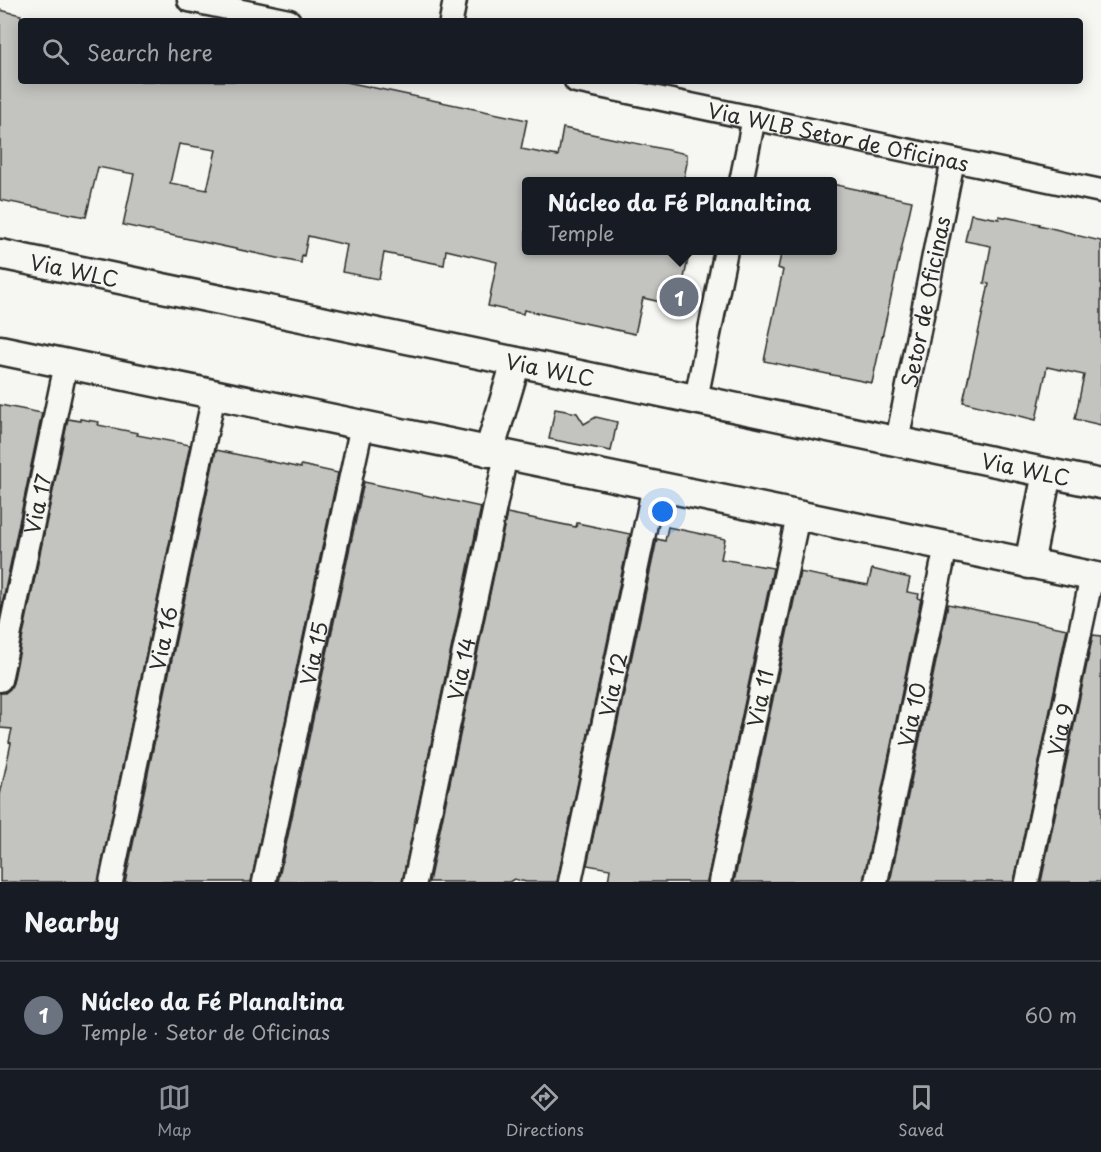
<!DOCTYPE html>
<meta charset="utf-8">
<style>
body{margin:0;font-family:"Playpen Sans",sans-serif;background:#242831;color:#f1f3f6}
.you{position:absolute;left:663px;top:512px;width:21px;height:21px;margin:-15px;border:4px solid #fff;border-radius:50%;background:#1a73e8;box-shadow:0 0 0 9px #1a73e833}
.badge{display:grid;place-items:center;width:39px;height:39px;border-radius:50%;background:#8c9099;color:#fff;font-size:20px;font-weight:700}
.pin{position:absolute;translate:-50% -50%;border:3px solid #fff;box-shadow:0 2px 6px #0006}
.popup{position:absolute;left:522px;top:177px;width:315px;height:78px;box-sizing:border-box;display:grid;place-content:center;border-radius:6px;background:#171b24;filter:drop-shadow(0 2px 4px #0005);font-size:20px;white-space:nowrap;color:#9ea1a6}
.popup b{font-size:22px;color:#f1f3f6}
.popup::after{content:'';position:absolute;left:50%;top:100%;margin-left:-12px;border:12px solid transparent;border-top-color:#171b24}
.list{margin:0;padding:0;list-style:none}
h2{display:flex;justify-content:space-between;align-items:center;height:78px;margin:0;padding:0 24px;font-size:26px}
h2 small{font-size:20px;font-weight:400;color:#9ea1a6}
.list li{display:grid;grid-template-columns:39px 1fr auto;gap:18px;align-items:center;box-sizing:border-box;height:108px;padding:0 24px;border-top:2px solid #363941}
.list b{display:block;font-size:22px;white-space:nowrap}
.list p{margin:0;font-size:20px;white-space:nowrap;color:#9ea1a6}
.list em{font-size:20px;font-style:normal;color:#9ea1a6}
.icon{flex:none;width:33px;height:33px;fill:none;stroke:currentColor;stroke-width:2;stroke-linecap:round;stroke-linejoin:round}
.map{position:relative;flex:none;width:1101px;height:882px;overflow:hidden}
.search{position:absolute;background:#171b24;box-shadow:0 3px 15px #0003;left:18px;right:18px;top:18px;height:66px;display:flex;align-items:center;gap:15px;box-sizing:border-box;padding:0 21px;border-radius:6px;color:#9ea1a6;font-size:22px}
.sheet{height:186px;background:#171b24}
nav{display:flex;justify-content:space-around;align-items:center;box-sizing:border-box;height:84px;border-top:2px solid #363941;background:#171b24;font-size:16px;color:#9ea1a6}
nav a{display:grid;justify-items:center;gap:3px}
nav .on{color:#8c9099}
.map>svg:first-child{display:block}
.building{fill:#c3c3c0;stroke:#2b2b2b;stroke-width:1.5;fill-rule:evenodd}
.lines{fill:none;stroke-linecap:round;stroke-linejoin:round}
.minor-casing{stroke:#2b2b2b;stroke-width:27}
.tertiary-casing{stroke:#2b2b2b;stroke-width:33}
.minor{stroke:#f6f6f2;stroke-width:22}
.tertiary{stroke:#f6f6f2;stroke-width:28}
.labels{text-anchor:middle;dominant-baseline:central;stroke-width:6;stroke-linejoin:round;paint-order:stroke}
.street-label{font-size:21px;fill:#2b2b2b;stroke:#f6f6f2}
</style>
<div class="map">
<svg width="1101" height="882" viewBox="0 0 1101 882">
<rect width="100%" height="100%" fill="#f6f6f2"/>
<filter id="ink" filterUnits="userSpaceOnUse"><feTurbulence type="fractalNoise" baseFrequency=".0167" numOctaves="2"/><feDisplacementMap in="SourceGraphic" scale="12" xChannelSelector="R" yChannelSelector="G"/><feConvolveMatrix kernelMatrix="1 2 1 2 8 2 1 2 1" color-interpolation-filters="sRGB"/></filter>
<g filter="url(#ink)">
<g class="building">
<path d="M0,10L21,15V81H342L527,120L521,149L558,156L563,128L687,154V163L683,182H526V250H690L678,306L643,298L635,334L524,310L523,314L488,306L497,262L446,250L444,265L384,253L379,279L342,272L347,245L308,236L304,256L302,255L301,263L123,225L134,174L98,167L86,217L0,200ZM179,144L216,150L207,190L170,183Z"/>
<polygon points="832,184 912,201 872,383 764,361 783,270 778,268 782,250 832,250"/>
<polygon points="971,214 999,219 999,216 1040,224 1039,225 1075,234 1075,235 1101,241 1101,425 1075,419 1084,375 1047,367 1036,420 963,402 989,284 984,283 991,246 965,241"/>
<polygon points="0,405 42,413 0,614"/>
<polygon points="555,409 577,413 584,424 596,417 617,422 611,451 549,439"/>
<polygon points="68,419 80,421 80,419 99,422 98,425 138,433 137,435 190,445 98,882 0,882 0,795 11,743 9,742 12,729 0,728 0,693 5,693 10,689 13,683"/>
<polygon points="216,450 301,468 301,465 338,473 251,882 125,882"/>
<polygon points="364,482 481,507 402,882 278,882"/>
<polygon points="507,513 576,527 577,523 630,534 557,882 526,882 514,879 509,882 429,882"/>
<polygon points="668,527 725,539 721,559 773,568 707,882 608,882 610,869 587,865 657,539 665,541"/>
<polygon points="872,569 910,578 907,592 919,594 918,598 921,599 863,882 734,882 800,572 868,585"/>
<polygon points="948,604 1067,629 1014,882 890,882"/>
<polygon points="1093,635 1101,636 1101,882 1041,882"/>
</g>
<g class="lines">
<g class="minor-casing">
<g id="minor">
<polyline points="189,0 289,21"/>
<polyline points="451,21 455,0"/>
<path id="s1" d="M576,81L1101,191"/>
<polyline points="741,182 754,118"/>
<polyline points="696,399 726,250"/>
<path id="s2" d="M897,441L953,160"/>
<path id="s3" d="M0,680L66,364"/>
<path id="s4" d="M111,882L214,395"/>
<path id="s5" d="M264,882L362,425"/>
<path id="s6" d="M415,882L506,455"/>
<path id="s7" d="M570,882L654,486"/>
<path id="s8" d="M720,882L798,516"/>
<path id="s9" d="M876,882L946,546"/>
<path id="s10" d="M1027,882L1092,576"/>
</g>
</g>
<g class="tertiary-casing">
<g id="tertiary">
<path id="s11" d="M0,254L1101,484"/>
<polyline points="0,350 1101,578"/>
<polyline points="489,452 516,362"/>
<polyline points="1029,564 1047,473"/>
</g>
</g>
<use href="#minor" class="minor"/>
<use href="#tertiary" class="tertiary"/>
</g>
</g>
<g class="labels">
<g class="street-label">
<text stroke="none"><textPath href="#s1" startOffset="268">Via WLB Setor de Oficinas</textPath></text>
<text stroke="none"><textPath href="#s11" startOffset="76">Via WLC</textPath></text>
<text stroke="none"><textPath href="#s2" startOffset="142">Setor de Oficinas</textPath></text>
<text stroke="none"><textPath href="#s11" startOffset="562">Via WLC</textPath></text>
<text stroke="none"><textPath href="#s11" startOffset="1048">Via WLC</textPath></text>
<text stroke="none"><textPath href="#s3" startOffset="180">Via 17</textPath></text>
<text stroke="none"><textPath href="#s4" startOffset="249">Via 16</textPath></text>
<text stroke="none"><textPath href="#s5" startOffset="234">Via 15</textPath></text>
<text stroke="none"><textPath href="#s6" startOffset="218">Via 14</textPath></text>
<text stroke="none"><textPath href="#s7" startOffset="202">Via 12</textPath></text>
<text stroke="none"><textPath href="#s8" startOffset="188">Via 11</textPath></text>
<text stroke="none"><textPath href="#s9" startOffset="171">Via 10</textPath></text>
<text stroke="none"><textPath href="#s10" startOffset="156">Via 9</textPath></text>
</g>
</g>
</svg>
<div class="you"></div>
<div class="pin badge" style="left:679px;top:297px;background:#6b7280">1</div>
<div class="popup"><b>Núcleo da Fé Planaltina</b>Temple</div>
<div class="search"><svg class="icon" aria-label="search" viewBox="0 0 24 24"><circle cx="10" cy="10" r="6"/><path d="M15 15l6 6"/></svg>Search here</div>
</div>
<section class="sheet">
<h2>Nearby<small></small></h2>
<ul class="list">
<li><span class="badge" style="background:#6b7280">1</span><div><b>Núcleo da Fé Planaltina</b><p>Temple · Setor de Oficinas</p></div><em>60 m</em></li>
</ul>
</section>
<nav>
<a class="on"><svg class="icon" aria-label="map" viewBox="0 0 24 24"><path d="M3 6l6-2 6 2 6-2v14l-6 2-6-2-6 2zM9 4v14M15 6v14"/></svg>Map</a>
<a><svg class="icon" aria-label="directions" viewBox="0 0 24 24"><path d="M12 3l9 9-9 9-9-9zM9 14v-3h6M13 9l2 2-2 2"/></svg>Directions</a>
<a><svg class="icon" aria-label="saved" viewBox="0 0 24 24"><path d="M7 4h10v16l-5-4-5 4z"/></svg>Saved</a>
</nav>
